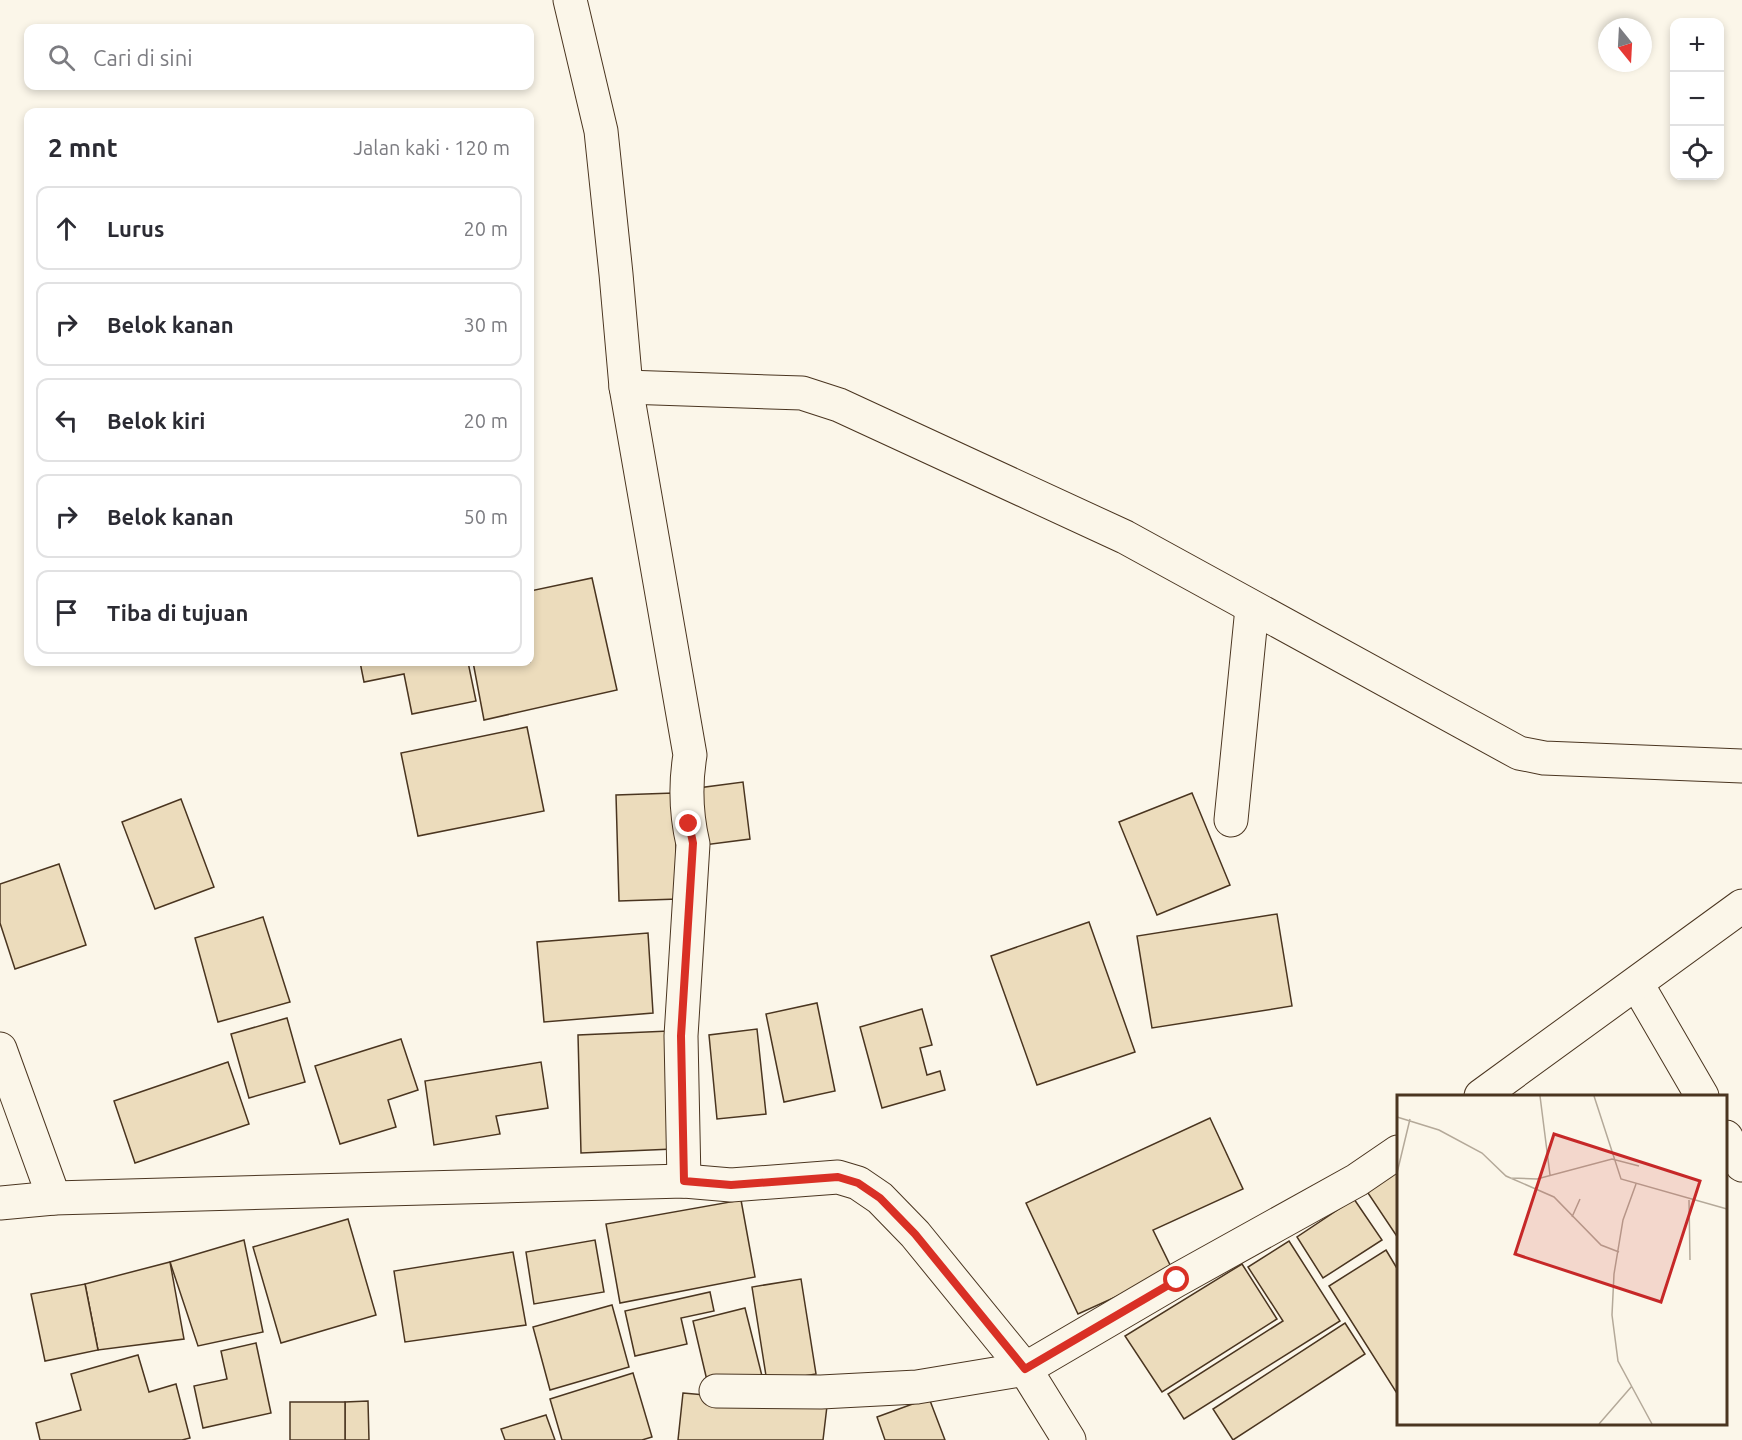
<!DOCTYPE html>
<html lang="id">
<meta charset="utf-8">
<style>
body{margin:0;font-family:Ubuntu,sans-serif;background:#f2f2f3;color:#2b2b33}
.controls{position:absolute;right:18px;top:18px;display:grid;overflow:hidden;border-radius:12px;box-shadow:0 3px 9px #0003}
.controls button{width:54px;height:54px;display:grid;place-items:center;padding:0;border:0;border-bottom:2px solid #e1e1e2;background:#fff;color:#2b2b33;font:30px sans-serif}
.compass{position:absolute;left:1598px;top:18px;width:54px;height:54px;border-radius:50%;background:#fff;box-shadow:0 3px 9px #0003;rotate:162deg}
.stop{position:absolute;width:18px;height:18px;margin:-14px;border:4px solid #d93025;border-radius:50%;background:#fff}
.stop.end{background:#d93025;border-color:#fff;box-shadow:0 2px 6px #0008}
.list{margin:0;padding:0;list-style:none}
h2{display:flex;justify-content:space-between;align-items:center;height:78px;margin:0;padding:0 24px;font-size:26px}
h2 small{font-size:20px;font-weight:400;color:#7c7c81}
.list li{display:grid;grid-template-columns:39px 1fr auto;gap:18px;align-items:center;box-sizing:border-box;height:84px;margin:0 12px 12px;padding:0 12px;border:2px solid #e1e1e2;border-radius:12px}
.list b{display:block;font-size:22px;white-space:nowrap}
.list em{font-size:20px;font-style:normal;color:#7c7c81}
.icon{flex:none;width:33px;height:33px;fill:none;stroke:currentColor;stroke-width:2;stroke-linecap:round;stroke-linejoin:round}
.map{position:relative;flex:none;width:1742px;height:1440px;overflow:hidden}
.search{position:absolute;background:#fff;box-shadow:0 3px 9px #0003;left:24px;top:24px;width:510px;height:66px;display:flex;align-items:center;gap:15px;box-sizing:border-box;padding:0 21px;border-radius:12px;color:#7c7c81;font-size:22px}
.panel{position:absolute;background:#fff;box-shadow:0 3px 9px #0003;left:24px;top:108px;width:510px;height:558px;border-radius:12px}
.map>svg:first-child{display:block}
.building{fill:#ecdcbc;stroke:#4a3520;stroke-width:1.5}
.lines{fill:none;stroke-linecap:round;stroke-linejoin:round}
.minor-casing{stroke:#4a3520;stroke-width:35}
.minor{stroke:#fbf6e9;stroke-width:33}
.route{stroke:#d93025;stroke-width:8}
.inset-road{fill:none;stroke:#b4a999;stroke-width:1.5}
.view{fill:#c62828;fill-opacity:0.15;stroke:#c62828;stroke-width:3}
.inset-edge{fill:none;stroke:#4a3520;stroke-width:3}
</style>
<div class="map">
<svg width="1742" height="1440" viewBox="0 0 1742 1440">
<rect width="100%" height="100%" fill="#fbf6e9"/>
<g class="building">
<polygon points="592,578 617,690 484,720 473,662 530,662 530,591"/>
<polygon points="360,662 468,662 476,701 412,714 404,674 364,682"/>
<polygon points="527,727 544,811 418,836 401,753"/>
<polygon points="743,782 750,839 704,845 698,788"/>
<polygon points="674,793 678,899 619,901 616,795"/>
<polygon points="1192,793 1230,885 1157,915 1119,822"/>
<polygon points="181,799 214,887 155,909 122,822"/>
<polygon points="59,864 86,945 15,969 0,923 0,884"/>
<polygon points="1277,914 1292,1006 1152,1028 1137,936"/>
<polygon points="263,917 290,1002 218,1022 195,938"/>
<polygon points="1089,922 1135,1052 1037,1085 991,956"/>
<polygon points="648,933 653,1013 544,1022 537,942"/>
<polygon points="817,1003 835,1091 784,1102 766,1014"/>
<polygon points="922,1009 932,1045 920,1048 927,1075 940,1071 945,1090 882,1108 860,1027"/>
<polygon points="287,1018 305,1082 249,1098 231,1034"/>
<polygon points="757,1029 766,1114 717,1119 709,1035"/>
<polygon points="669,1031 673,1149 581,1153 578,1035"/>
<polygon points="401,1039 418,1090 388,1100 396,1127 340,1144 315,1066"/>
<polygon points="228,1062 249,1124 135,1163 114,1101"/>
<polygon points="541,1062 548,1108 496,1116 500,1134 434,1145 425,1081"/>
<polygon points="1210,1118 1243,1189 1153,1230 1173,1271 1078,1314 1026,1203"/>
<polygon points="1398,1164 1398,1238 1364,1187"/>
<polygon points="1354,1199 1382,1240 1323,1278 1297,1237"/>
<polygon points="741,1200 755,1277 620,1303 606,1224"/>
<polygon points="348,1219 376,1315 281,1343 253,1247"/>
<polygon points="244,1240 263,1332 198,1346 170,1262"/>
<polygon points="595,1240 604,1292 534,1304 526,1252"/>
<polygon points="1289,1241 1340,1321 1184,1419 1168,1394 1283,1321 1248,1267"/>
<polygon points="1386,1250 1398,1270 1398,1395 1329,1286"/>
<polygon points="513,1252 526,1325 405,1342 394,1271"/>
<polygon points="170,1262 184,1339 98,1350 85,1284"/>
<polygon points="1242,1264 1277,1319 1162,1392 1125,1336"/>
<polygon points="801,1279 816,1374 767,1382 752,1287"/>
<polygon points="85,1284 98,1350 45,1361 31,1294"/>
<polygon points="710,1292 714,1311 681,1318 687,1344 635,1356 625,1311"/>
<polygon points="612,1305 629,1367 550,1390 533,1327"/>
<polygon points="745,1308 762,1376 709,1389 693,1321"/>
<polygon points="1345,1323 1365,1354 1233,1440 1213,1409"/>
<polygon points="256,1343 271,1413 203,1428 194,1386 227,1379 221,1351"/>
<polygon points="138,1355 149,1392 176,1384 190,1438 182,1440 40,1440 36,1423 81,1410 71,1374"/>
<polygon points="633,1373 652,1437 642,1440 562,1440 550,1399"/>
<polygon points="683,1393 827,1406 823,1440 678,1440"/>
<polygon points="929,1398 945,1440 885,1440 877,1417"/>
<polygon points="368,1401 369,1440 345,1440 345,1402"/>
<rect x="290" y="1402" width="55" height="38"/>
<polygon points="546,1415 555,1440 505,1440 501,1429"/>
</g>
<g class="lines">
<g class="minor-casing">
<g id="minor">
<path d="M570,0L601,131L616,274L626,387L690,755C685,785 686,814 693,844L681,1036L684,1181"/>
<polyline points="626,387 802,393 839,405 1125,537 1519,753 1544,758 1742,766"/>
<polyline points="1231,820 1252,608"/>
<polyline points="1637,984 1702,1096"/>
<polyline points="0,1049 54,1198"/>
<polyline points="1481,1096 1742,906"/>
<polyline points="1726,1137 1742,1165"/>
<polyline points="0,1203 54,1198 684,1181 731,1185 838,1177 858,1183 880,1198 915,1234 1025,1369 1069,1440"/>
<polyline points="716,1391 821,1392 917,1387 1025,1369 1177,1280 1357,1180 1398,1152"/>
</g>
</g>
<use href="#minor" class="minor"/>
</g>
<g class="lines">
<polyline class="route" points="689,824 693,843 681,1036 684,1181 731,1185 838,1177 858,1183 880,1198 915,1234 1025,1369 1177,1280"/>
</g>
<g transform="translate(1397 1095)">
<rect width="330" height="330" fill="#fbf6e9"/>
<path class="inset-road" d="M143,1L153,80M197,1L224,84L330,114M0,22L42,35L85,58L109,81L157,102L204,150L222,157M0,78L13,24M113,83L140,84L215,64L242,71M239,89L226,125L217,179L215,220L221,266L255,329M292,105L293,165M175,122L183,104M202,329L235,291"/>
<path class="view" d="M157,39L303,86L264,207L118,159Z"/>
<rect width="330" height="330" class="inset-edge"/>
</g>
</svg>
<div class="controls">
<button>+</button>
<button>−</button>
<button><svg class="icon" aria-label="locate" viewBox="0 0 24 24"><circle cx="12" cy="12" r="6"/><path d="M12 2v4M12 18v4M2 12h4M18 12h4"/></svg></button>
</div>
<svg class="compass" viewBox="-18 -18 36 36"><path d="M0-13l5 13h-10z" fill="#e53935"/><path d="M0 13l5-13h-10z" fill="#7c7c81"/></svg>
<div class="stop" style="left:1177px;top:1280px"></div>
<div class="stop end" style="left:689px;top:824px"></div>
<div class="search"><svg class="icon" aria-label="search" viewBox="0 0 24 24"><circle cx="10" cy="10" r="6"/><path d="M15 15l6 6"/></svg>Cari di sini</div>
<section class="panel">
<h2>2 mnt<small>Jalan kaki · 120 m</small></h2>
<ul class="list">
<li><svg class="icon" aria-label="ahead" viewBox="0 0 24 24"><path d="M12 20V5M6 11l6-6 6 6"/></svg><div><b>Lurus</b></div><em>20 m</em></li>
<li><svg class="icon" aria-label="right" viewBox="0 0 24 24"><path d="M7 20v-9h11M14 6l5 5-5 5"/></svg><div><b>Belok kanan</b></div><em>30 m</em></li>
<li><svg class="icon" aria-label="left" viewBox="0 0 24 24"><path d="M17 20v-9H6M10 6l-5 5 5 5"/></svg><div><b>Belok kiri</b></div><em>20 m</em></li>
<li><svg class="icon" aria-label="right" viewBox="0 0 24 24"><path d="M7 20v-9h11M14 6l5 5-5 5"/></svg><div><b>Belok kanan</b></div><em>50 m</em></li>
<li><svg class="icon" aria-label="arrive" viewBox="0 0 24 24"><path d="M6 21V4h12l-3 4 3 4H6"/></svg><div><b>Tiba di tujuan</b></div></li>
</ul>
</section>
</div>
